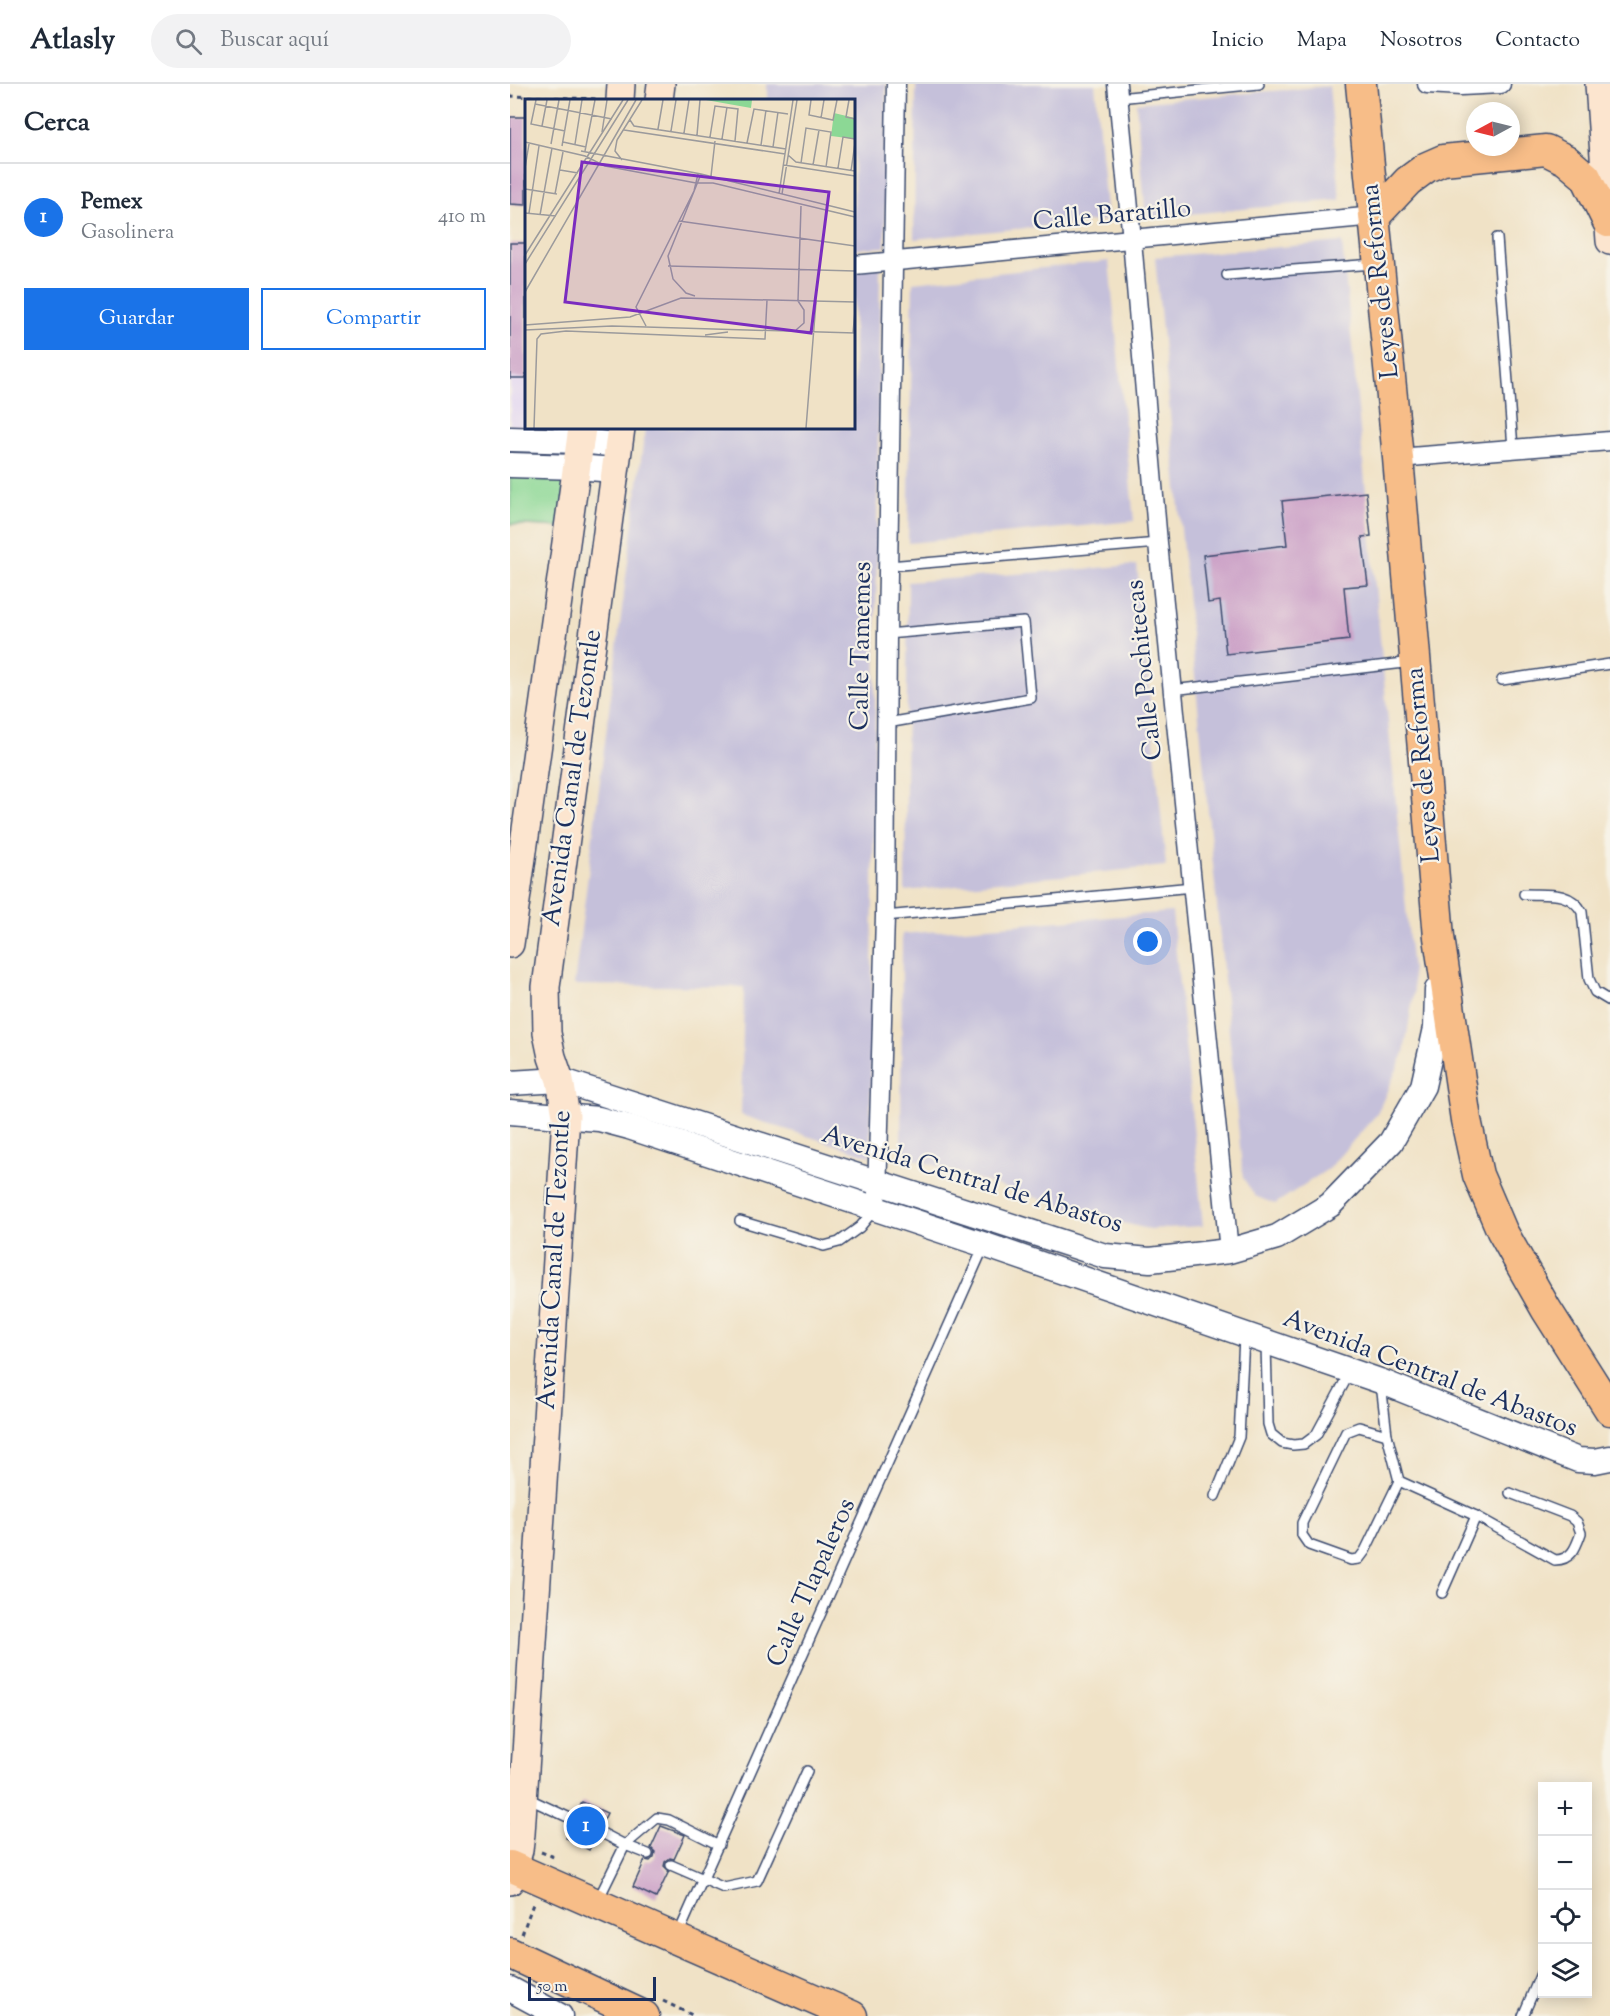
<!DOCTYPE html>
<html lang="es">
<meta charset="utf-8">
<style>
body{margin:0;font-family:"Sorts Mill Goudy",serif;background:#f2f2f3;color:#1f2937}
.controls{position:absolute;right:18px;bottom:18px;display:grid;overflow:hidden;border-radius:0px;box-shadow:0 3px 15px #0003}
.controls button{width:54px;height:54px;display:grid;place-items:center;padding:0;border:0;border-bottom:2px solid #e0e1e3;background:#fff;color:#1f2937;font:30px sans-serif}
.compass{position:absolute;left:956px;top:18px;width:54px;height:54px;border-radius:50%;background:#fff;box-shadow:0 3px 15px #0003;rotate:263deg}
.scale{position:absolute;left:18px;bottom:15px;width:128px;box-sizing:border-box;padding-left:6px;border:3px solid #1b2f5e;border-top:0;font-size:16px;line-height:21px;white-space:nowrap;color:#1b2f5e;-webkit-text-stroke:4px #f7f3e8;paint-order:stroke}
.you{position:absolute;left:638px;top:858px;width:21px;height:21px;margin:-15px;border:4px solid #fff;border-radius:50%;background:#1a73e8;box-shadow:0 0 0 9px #1a73e833}
.badge{display:grid;place-items:center;width:39px;height:39px;border-radius:50%;background:#1a73e8;color:#fff;font-size:20px;font-weight:700}
.pin{position:absolute;translate:-50% -50%;border:3px solid #fff;box-shadow:0 2px 6px #0006}
.list{margin:0;padding:0;list-style:none}
h2{display:flex;justify-content:space-between;align-items:center;height:78px;margin:0;padding:0 24px;font-size:26px}
h2 small{font-size:20px;font-weight:400;color:#747a83}
.list li{display:grid;grid-template-columns:39px 1fr auto;gap:18px;align-items:center;box-sizing:border-box;height:108px;padding:0 24px;border-top:2px solid #e0e1e3}
.list b{display:block;font-size:22px;white-space:nowrap}
.list p{margin:0;font-size:20px;white-space:nowrap;color:#747a83}
.list em{font-size:20px;font-style:normal;color:#747a83}
.actions{display:flex;gap:12px;padding:18px 24px}
.actions a{flex:1;padding:14px 0;border:2px solid #1a73e8;border-radius:0px;text-align:center;font-size:21px;color:#1a73e8}
.actions .main{background:#1a73e8;color:#fff}
.icon{flex:none;width:33px;height:33px;fill:none;stroke:currentColor;stroke-width:2;stroke-linecap:round;stroke-linejoin:round}
.map{position:relative;flex:none;width:1100px;height:1932px;overflow:hidden}
header{display:flex;align-items:center;gap:36px;box-sizing:border-box;height:84px;padding:0 30px;background:#fff;border-bottom:2px solid #e0e1e3}
header strong{font-size:28px}
nav{display:flex;gap:33px;margin-inline-start:auto;font-size:21px}
.search{width:420px;height:54px;background:#f2f2f3;display:flex;align-items:center;gap:15px;box-sizing:border-box;padding:0 21px;border-radius:33px;color:#747a83;font-size:22px}
main{display:flex}
aside{flex:1;background:#fff}
.map>svg:first-child{display:block}
.built{fill:#e1d4f3}
.industrial{fill:#c5c0da}
.green{fill:#8cd895;stroke:#54847a;stroke-width:1.5}
.building{fill:#ca9fc6}
.lines{fill:none;stroke-linecap:round;stroke-linejoin:round}
.service-casing{stroke:#3b4a6e;stroke-width:12}
.minor-casing{stroke:#3b4a6e;stroke-width:21}
.tertiary-casing{stroke:#3b4a6e;stroke-width:27}
.secondary-casing{stroke:#3b4a6e;stroke-width:30}
.primary-casing{stroke:#3b4a6e;stroke-width:33}
.path{stroke:#3b4a6e;stroke-width:3;stroke-dasharray:4.5 4.5;stroke-linecap:butt}
.service{stroke:#fff;stroke-width:9}
.minor{stroke:#fff;stroke-width:18}
.tertiary{stroke:#fff;stroke-width:24}
.secondary{stroke:#fce5cf;stroke-width:27}
.primary{stroke:#f7bd88;stroke-width:30}
.labels{text-anchor:middle;dominant-baseline:central;stroke-width:4.5;stroke-linejoin:round;paint-order:stroke}
.street-label{font-size:26px;fill:#1b2f5e;stroke:#f7f3e8}
.inset-road{fill:none;stroke:#9b9a9c;stroke-width:1.5}
.view{fill:#7b2cbf;fill-opacity:0.15;stroke:#7b2cbf;stroke-width:3}
.inset-edge{fill:none;stroke:#1b2f5e;stroke-width:3}
</style>
<header>
<strong>Atlasly</strong>
<div class="search"><svg class="icon" aria-label="search" viewBox="0 0 24 24"><circle cx="10" cy="10" r="6"/><path d="M15 15l6 6"/></svg>Buscar aquí</div>
<nav><a>Inicio</a><a>Mapa</a><a>Nosotros</a><a>Contacto</a></nav>
</header>
<main>
<aside>
<h2>Cerca<small></small></h2>
<ul class="list">
<li><span class="badge">1</span><div><b>Pemex</b><p>Gasolinera</p></div><em>410 m</em></li>
</ul>
<div class="actions"><a class="main">Guardar</a><a>Compartir</a></div>
</aside>
<div class="map">
<svg width="1100" height="1932" viewBox="0 0 1100 1932">
<rect width="100%" height="100%" fill="#f7f3e8"/>
<filter id="ink" filterUnits="userSpaceOnUse"><feTurbulence type="fractalNoise" baseFrequency=".0167" numOctaves="2"/><feDisplacementMap in="SourceGraphic" scale="12" xChannelSelector="R" yChannelSelector="G"/><feConvolveMatrix kernelMatrix="1 2 1 2 8 2 1 2 1" color-interpolation-filters="sRGB"/></filter>
<filter id="wash" filterUnits="userSpaceOnUse"><feTurbulence type="fractalNoise" baseFrequency=".008" numOctaves="4" result="noise"/><feDisplacementMap in="SourceGraphic" scale="24" xChannelSelector="R" yChannelSelector="G"/><feGaussianBlur stdDeviation="1.35" result="paint"/><feColorMatrix in="noise" values="0 0 0 0 0 0 0 0 0 0 0 0 0 0 0 0 0 1.4 0 .05"/><feComposite in="paint" operator="in"/></filter>
<g filter="url(#wash)">
<rect width="100%" height="100%" fill="#f0e2c6"/>
<rect class="built" x="0" y="159" width="16" height="183"/>
<g class="industrial">
<polygon points="257,0 376,0 375,163 344,165 344,16 257,16"/>
<polygon points="406,0 585,0 597,136 404,155"/>
<polygon points="819,2 830,116 636,134 626,19"/>
<polygon points="832,158 904,907 894,969 867,1030 818,1085 765,1120 745,1112 733,1094 645,173"/>
<polygon points="599,177 624,437 398,459 403,198"/>
<polygon points="370,183 360,1072 231,1031 234,903 64,901 135,344 344,344 344,185"/>
<polygon points="627,481 656,782 395,807 398,498"/>
<polygon points="662,828 693,1142 639,1145 591,1134 391,1071 392,850"/>
</g>
<polygon class="green" points="0,385 58,386 50,443 0,440"/>
<g id="blocks">
<g class="building">
<polygon points="0,33 16,33 16,121 0,120"/>
<rect x="0" y="159" width="16" height="135"/>
<polygon points="856,408 861,452 852,453 858,501 834,503 839,556 716,570 710,517 698,519 693,471 777,461 772,417"/>
<polygon points="72,1718 97,1729 91,1741 85,1741 82,1744 82,1750 85,1753 79,1766 56,1754 61,1742 67,1742 70,1738 70,1733 67,1730"/>
<polygon points="151,1742 175,1751 164,1775 160,1774 155,1778 154,1782 159,1787 146,1814 123,1803 135,1776 140,1777 144,1773 145,1768 141,1764"/>
</g>
</g>
</g>
<g filter="url(#ink)">
<use href="#blocks" fill-opacity="0" stroke="#3b4a6e" stroke-width="1.5"/>
<g class="lines">
<g class="service-casing">
<g id="service">
<polyline points="608,14 749,0"/>
<polyline points="987,154 1003,364"/>
<polyline points="717,191 864,180"/>
<polyline points="379,482 648,459"/>
<polyline points="992,596 1100,580"/>
<polyline points="662,606 903,578"/>
<polyline points="377,639 521,614 514,538 377,550"/>
<path d="M1014,810C1036,811 1060,806 1072,828L1079,895L1085,908L1100,917"/>
<polyline points="375,832 683,803"/>
<polyline points="230,1137 314,1162 329,1158 350,1143 364,1126"/>
<polyline points="756,1260 758,1340 761,1350 772,1359 783,1361 794,1360 806,1351 840,1288"/>
<path d="M871,1300L877,1351L889,1397L966,1432L1045,1476C1062,1476 1066,1463 1071,1449L1067,1438L1060,1432L1000,1409"/>
<polyline points="877,1351 849,1343 836,1348 792,1439 792,1451 799,1461 841,1476 849,1475 855,1467 889,1397"/>
<polyline points="705,1412 729,1353 734,1253"/>
<polyline points="932,1509 966,1432"/>
<polyline points="17,1714 64,1736"/>
<polyline points="138,1770 115,1761 147,1734 159,1736 209,1761"/>
<polyline points="161,1781 214,1804 247,1797 297,1687"/>
<polyline points="88,1816 115,1761 88,1747"/>
<polyline points="168,1851 474,1162"/>
<polyline points="1013,1932 1032,1887"/>
</g>
</g>
<g class="minor-casing">
<g id="minor">
<polyline points="607,0 622,156 648,459 719,1167"/>
<polyline points="917,0 951,2 991,0"/>
<polyline points="344,181 865,132"/>
<polyline points="888,374 1100,357"/>
<polyline points="367,1111 375,832 377,550 386,0"/>
</g>
</g>
<g class="tertiary-casing">
<g id="tertiary">
<polyline points="0,355 70,357 108,361"/>
<polyline points="0,381 66,383 104,386"/>
<polyline points="0,999 50,996 595,1172 640,1176 719,1167 767,1153 820,1121 881,1058 913,1002 926,944 927,906"/>
<polyline points="0,1028 89,1035 119,1043 475,1161 870,1297 1068,1376 1085,1377 1100,1374"/>
<polyline points="0,1905 50,1932"/>
</g>
</g>
<g class="secondary-casing">
<g id="secondary">
<polyline points="1089,0 1100,157"/>
<polyline points="110,16 111,0"/>
<polyline points="149,16 151,0"/>
<polyline points="0,860 72,344"/>
<polyline points="0,1797 9,1766 11,1750 56,1032 50,996 42,973 37,949 36,903 111,344"/>
</g>
</g>
<g class="primary-casing">
<g id="primary">
<polyline points="851,0 888,374 929,853 956,1036 968,1091 992,1147 1036,1225 1100,1326"/>
<polyline points="865,132 898,97 917,83 933,76 1036,66 1056,76 1076,93 1098,138"/>
<polyline points="0,1782 342,1932"/>
<polyline points="0,1869 134,1932"/>
</g>
</g>
<g class="path">
<polyline points="0,12 88,15"/>
<polyline points="31,1768 42,1772 41,1774"/>
<polyline points="12,1850 24,1817"/>
<polyline points="153,1917 184,1932"/>
</g>
<use href="#service" class="service"/>
<use href="#minor" class="minor"/>
<use href="#tertiary" class="tertiary"/>
<use href="#secondary" class="secondary"/>
<use href="#primary" class="primary"/>
</g>
</g>
<g class="labels">
<g class="street-label">
<text transform="translate(602 132) rotate(-5)">Calle Baratillo</text>
<text transform="translate(871 197) rotate(-96)">Leyes de Reforma</text>
<text transform="translate(352 562) rotate(-89)">Calle Tamemes</text>
<text transform="translate(635 586) rotate(-96)">Calle Pochitecas</text>
<text transform="translate(914 681) rotate(-95)">Leyes de Reforma</text>
<text transform="translate(63 694) rotate(-82)">Avenida Canal de Tezontle</text>
<text transform="translate(462 1096) rotate(17)">Avenida Central de Abastos</text>
<text transform="translate(45 1176) rotate(-87)">Avenida Canal de Tezontle</text>
<text transform="translate(920 1290) rotate(21)">Avenida Central de Abastos</text>
<text transform="translate(302 1499) rotate(-66)">Calle Tlapaleros</text>
</g>
</g>
<g transform="translate(15 15)">
<rect width="330" height="330" fill="#f0e2c6"/>
<path d="M181,1H227L226,9ZM309,14L330,19V40L306,37Z" fill="#8cd895"/>
<path class="inset-road" d="M11,1L6,25L40,32M286,1L284,16L308,21L312,1M324,1L321,18L330,20M10,5L87,20M296,19L299,1M105,21L109,27L261,50M17,27L22,1M133,30L138,1M99,31L260,55M146,32L151,1M77,33L82,1M159,34L164,1M172,36L175,1M185,38L190,7L213,10L210,42M197,40L202,8M92,41L117,1M92,41L90,52L97,61M0,43L60,57L80,67L171,84H188L330,118M38,43L61,48M222,44L229,10L263,15M26,45L34,1M50,45L57,1M236,46L241,11M37,47L45,1M248,48L253,13M56,52L176,75L330,113M60,52L70,1M263,56L271,63L330,72M276,64L281,29L306,33L301,68M259,66L330,77M288,66L294,31M0,69L4,45M313,69L318,38L330,40M35,71L53,74M326,72L330,44M186,77L190,42M0,90L32,95M30,95L38,53M254,95L268,1M257,95L272,1M0,114L31,117M4,114L14,47M15,116L27,49M154,122L330,147M0,156L98,1M0,165L103,1M143,167L330,172M0,193L111,1M170,197L161,194L148,180L143,157L176,75M273,202L276,107M0,226L105,218L156,199L330,203M121,227L111,208L169,92L173,75M0,231L87,227L330,234M271,231L279,224V211L273,202M328,234L330,212M180,236L203,233M9,329L12,240L16,235L41,232L240,240L242,201M281,329L291,203"/>
<path class="view" d="M57,63L304,93L286,234L40,203Z"/>
<rect width="330" height="330" class="inset-edge"/>
</g>
</svg>
<div class="controls">
<button>+</button>
<button>−</button>
<button><svg class="icon" aria-label="locate" viewBox="0 0 24 24"><circle cx="12" cy="12" r="6"/><path d="M12 2v4M12 18v4M2 12h4M18 12h4"/></svg></button>
<button><svg class="icon" aria-label="layers" viewBox="0 0 24 24"><path d="M12 4l9 5-9 5-9-5zM3 14l9 5 9-5"/></svg></button>
</div>
<svg class="compass" viewBox="-18 -18 36 36"><path d="M0-13l5 13h-10z" fill="#e53935"/><path d="M0 13l5-13h-10z" fill="#747a83"/></svg>
<div class="scale">50 m</div>
<div class="you"></div>
<div class="pin badge" style="left:76px;top:1742px">1</div>
</div>
</main>
